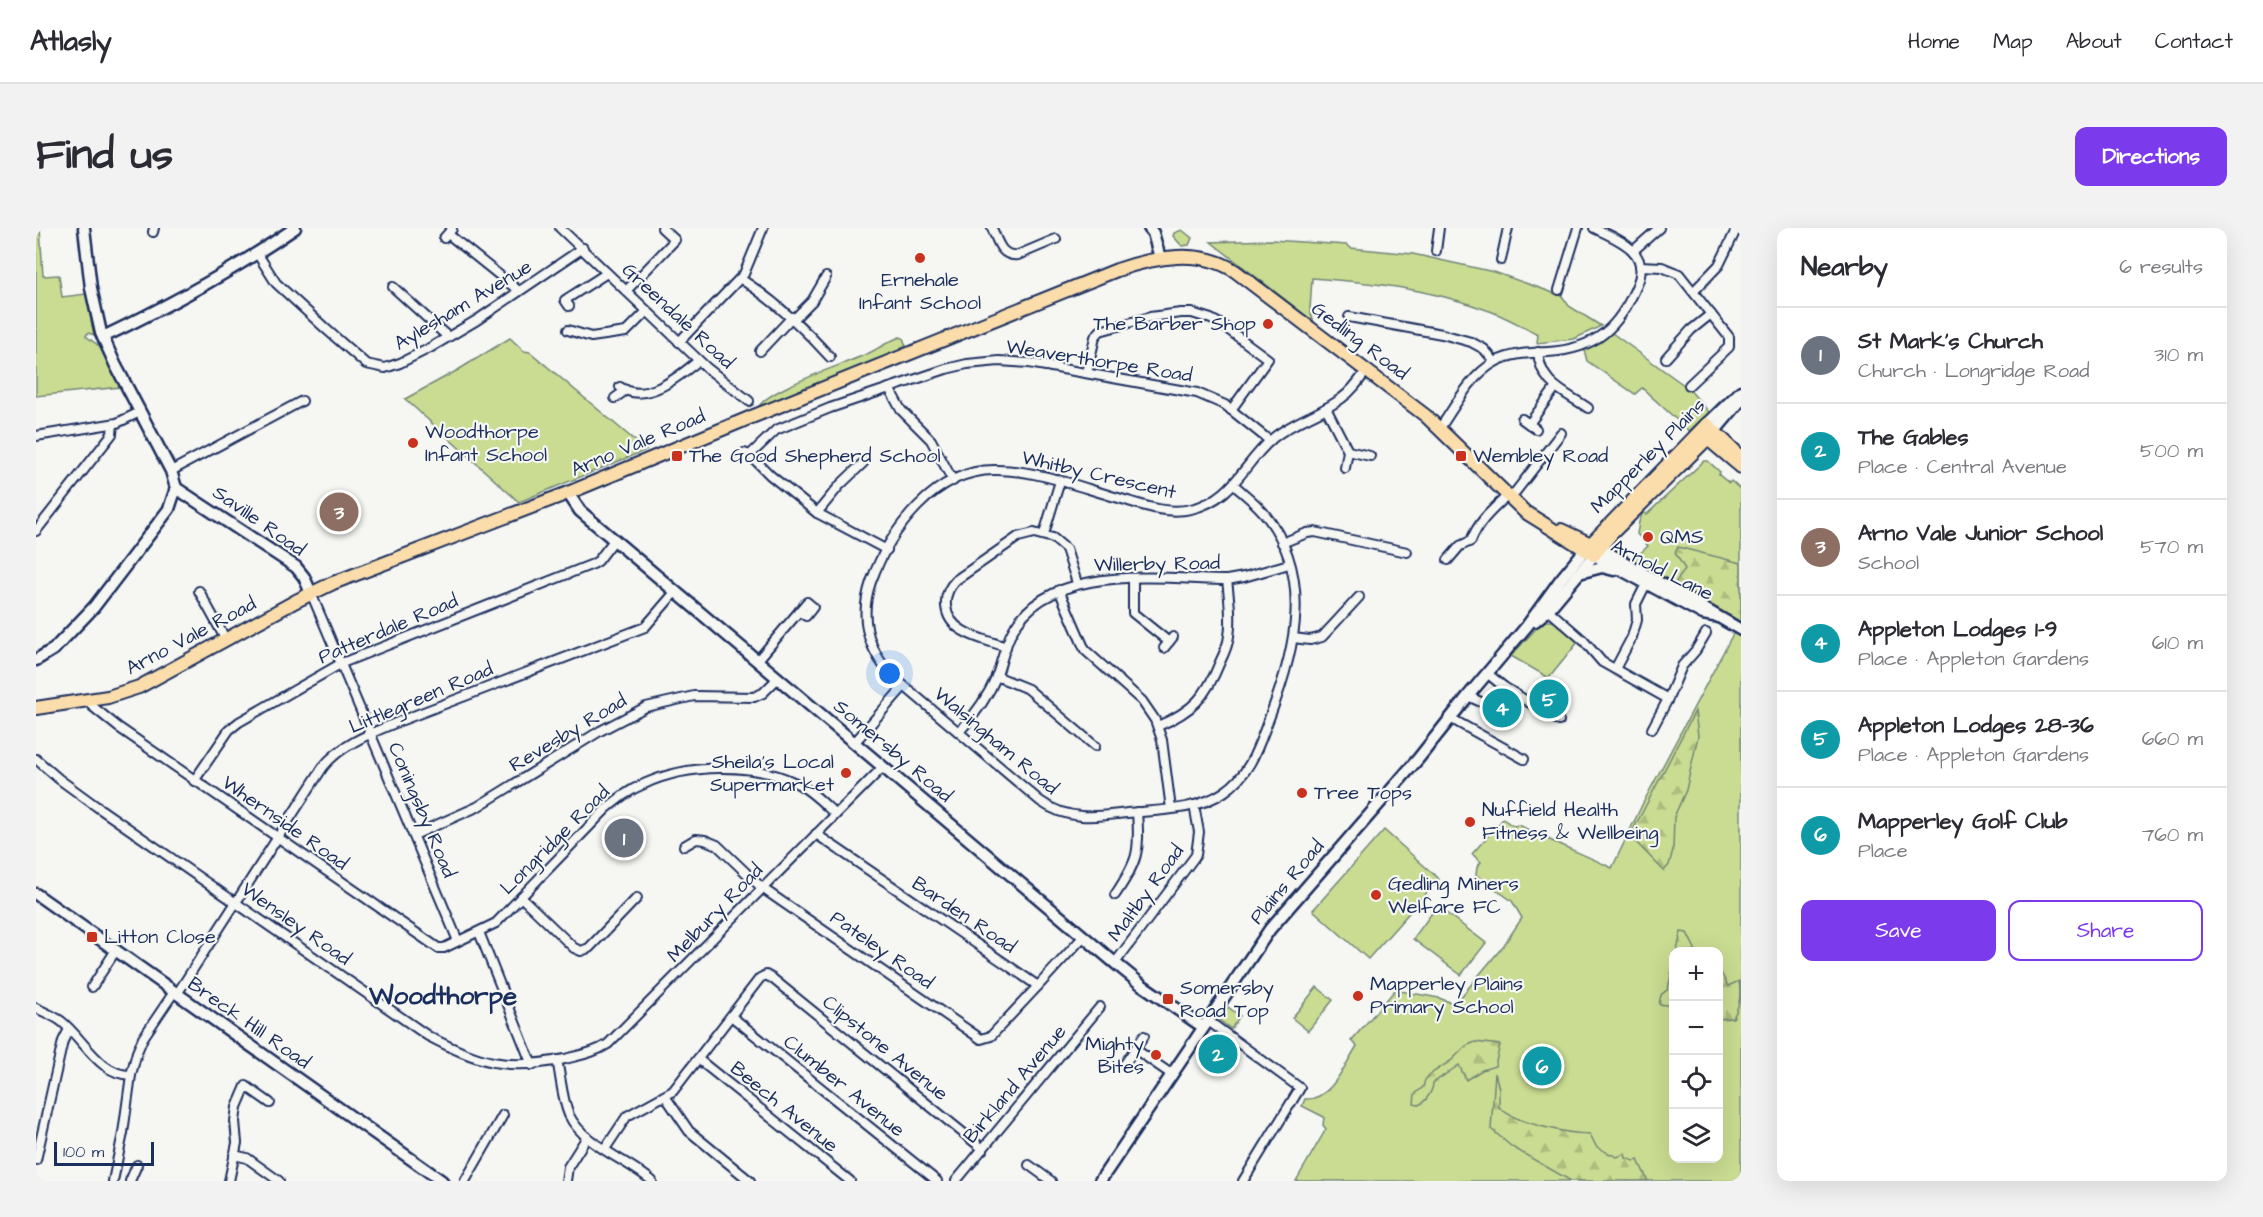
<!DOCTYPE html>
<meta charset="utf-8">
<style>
body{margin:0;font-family:"Architects Daughter",sans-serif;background:#f2f2f3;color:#2b2b33}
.controls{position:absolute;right:18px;bottom:18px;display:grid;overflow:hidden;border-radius:12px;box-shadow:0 6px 24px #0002}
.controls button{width:54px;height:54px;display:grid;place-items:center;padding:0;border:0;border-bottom:2px solid #e1e1e2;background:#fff;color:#2b2b33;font:30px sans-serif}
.scale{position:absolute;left:18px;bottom:15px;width:100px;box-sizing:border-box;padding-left:6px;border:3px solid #1b2f5e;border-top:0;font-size:16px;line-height:21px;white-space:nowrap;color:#1b2f5e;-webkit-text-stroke:4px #f6f6f2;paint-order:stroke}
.you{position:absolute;left:854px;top:446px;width:21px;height:21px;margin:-15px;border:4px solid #fff;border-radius:50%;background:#1a73e8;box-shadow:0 0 0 9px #1a73e833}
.badge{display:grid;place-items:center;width:39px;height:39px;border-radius:50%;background:#7c3aed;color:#fff;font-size:20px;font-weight:700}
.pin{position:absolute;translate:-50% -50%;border:3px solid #fff;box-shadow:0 2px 6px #0006}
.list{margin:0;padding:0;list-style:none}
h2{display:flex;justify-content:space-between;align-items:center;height:78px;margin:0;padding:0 24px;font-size:26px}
h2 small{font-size:20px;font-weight:400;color:#7c7c81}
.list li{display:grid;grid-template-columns:39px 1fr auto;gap:18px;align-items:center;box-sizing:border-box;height:96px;padding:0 24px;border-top:2px solid #e1e1e2}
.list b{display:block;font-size:22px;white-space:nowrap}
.list p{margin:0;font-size:20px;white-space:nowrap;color:#7c7c81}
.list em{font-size:20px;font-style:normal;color:#7c7c81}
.actions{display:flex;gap:12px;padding:18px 24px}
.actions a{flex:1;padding:14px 0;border:2px solid #7c3aed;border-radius:12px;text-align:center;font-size:21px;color:#7c3aed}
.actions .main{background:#7c3aed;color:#fff}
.icon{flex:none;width:33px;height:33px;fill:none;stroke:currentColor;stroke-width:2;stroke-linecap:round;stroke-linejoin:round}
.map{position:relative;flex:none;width:1705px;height:953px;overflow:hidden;border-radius:12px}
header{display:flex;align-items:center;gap:36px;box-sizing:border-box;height:84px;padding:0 30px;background:#fff;border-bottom:2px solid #e1e1e2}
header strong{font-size:28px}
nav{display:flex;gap:33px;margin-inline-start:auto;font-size:21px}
.intro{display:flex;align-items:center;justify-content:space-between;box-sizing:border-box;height:144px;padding:0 36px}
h1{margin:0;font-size:42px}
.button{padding:15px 27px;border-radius:12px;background:#7c3aed;color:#fff;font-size:21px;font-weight:700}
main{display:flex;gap:36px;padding:0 36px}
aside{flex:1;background:#fff;border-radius:12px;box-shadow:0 6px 24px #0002}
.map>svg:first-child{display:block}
.green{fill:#c9dc91;stroke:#728678;stroke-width:1.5;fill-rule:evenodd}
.forest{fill:url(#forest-firs);stroke:#728678;stroke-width:1.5}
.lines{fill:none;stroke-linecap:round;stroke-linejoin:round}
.street-casing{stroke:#1b2f5e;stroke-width:12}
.secondary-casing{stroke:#1b2f5e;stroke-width:15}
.primary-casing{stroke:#1b2f5e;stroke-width:16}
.street{stroke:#f6f6f2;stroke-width:8}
.secondary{stroke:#f6f6f2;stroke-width:10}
.primary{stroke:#fbddab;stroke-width:12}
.poi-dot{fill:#c8321e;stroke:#f6f6f2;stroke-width:2}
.labels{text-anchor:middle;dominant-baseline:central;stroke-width:4.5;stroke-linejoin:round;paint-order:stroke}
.poi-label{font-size:20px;fill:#1b2f5e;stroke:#f6f6f2;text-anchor:start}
.street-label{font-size:20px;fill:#1b2f5e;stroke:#f6f6f2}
.district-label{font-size:26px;font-weight:bold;fill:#1b2f5e;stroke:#f6f6f2}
</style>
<header>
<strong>Atlasly</strong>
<nav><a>Home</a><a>Map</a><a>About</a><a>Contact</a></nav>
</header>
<div class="intro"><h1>Find us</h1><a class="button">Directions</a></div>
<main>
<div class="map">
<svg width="1705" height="953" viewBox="0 0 1705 953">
<defs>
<pattern id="forest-firs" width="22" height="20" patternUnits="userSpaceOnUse" patternTransform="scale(1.5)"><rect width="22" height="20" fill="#c9dc91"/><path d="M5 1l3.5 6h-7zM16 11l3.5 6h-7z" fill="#acbd7f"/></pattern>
</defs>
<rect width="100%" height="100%" fill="#f6f6f2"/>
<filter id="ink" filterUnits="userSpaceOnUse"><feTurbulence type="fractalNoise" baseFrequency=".0167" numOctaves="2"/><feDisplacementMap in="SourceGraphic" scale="12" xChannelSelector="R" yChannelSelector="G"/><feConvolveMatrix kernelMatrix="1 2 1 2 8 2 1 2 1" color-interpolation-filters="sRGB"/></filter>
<g filter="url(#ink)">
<g class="green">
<polygon points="0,0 4,0 7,48 23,47 26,69 50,66 58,107 52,105 50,108 63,118 84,159 0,168"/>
<polygon points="1146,2 1156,10 1153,17 1146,18 1137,8 1138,5"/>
<path d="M1235,12L1311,17L1315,20L1377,26L1458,44L1526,68L1533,78L1565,98L1538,111L1501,115L1502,106C1485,98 1467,87 1448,81C1393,61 1335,54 1276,50L1274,82L1278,94L1175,14Z"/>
<polygon points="1576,105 1652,160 1673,184 1653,203 1606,160 1599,166 1551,133 1548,122 1565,114"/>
<path d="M864,109L867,110L870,118L864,121L865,124L721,181C731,160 811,136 835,124C845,119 853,113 864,109Z"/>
<polygon points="474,110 488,123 494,124 610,222 483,274 369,171 422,142"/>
<polygon points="1668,233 1672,233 1684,244 1683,247 1693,255 1695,253 1705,262 1705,394 1595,334 1612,318 1601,306 1603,294 1607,284 1611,286"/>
<polygon points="1507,393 1517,393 1542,414 1513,450 1475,428"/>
<path d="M1698,404L1705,408V953H1260L1290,901L1287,897L1288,889L1266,878L1269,871C1295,873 1309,836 1321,818L1315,813L1359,762L1403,770L1419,776L1468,717L1486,690L1476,673L1440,647L1441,639L1445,634L1436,626L1467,591L1477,598L1483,597C1513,613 1545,625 1576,640L1606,577ZM1638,724H1682V930H1638Z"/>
<polygon points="1348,602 1403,651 1332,731 1277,682"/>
<polygon points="1401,678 1450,715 1425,747 1377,711"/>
<polygon points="1281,759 1297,772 1272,803 1256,790"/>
<polygon points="1192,779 1204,788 1195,801 1183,792"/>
</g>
<g class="forest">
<polygon points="1642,319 1705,335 1705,394 1638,357 1649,341 1639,325"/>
<polygon points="1659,483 1662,508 1650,562 1638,589 1637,622 1633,637 1628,643 1594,608"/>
<polygon points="1645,704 1651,705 1660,723 1641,723"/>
<polygon points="1637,738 1637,778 1623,776 1625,767 1632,761"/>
<path d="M1682,739L1692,758L1703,753C1705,767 1704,777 1697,790L1683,791Z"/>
<path d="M1439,814L1464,817L1459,838L1446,842L1430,852L1423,837L1397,855C1397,863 1389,875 1382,877L1378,876L1379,866L1387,859L1389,852L1393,847L1416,832L1430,818Z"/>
<path d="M1459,845L1463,861V879C1478,895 1532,906 1554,906L1560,918L1566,922L1581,929L1589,926L1590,930L1598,933L1602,932L1612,953H1535L1476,919L1455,901Z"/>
</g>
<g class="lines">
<g class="street-casing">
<g id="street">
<polyline points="524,0 671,140 713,173"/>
<path d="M956,0C962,14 965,29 982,27L1020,11"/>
<polyline points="117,4 118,0"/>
<polyline points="412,6 483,63"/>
<polyline points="408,10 416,1"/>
<polyline points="1400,23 1403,0"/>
<polyline points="1597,23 1623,0"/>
<polyline points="221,25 240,55 290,101 330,136 349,140 364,135 392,121 441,92 547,20"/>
<polyline points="1465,32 1472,0"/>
<polyline points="1604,38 1626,39 1643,46 1693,109 1693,119 1653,157"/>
<path d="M705,51C739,73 767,99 794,129"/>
<polyline points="357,59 412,109"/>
<polyline points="1523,62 1542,0"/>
<polyline points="590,63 639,12 626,0"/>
<polyline points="1658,63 1683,37 1701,0"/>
<polyline points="533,78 529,72 571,45"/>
<polyline points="1313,89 1406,106 1435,114 1448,121 1459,134"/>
<polyline points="758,91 776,73 790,49"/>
<polyline points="532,102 555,109 590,104 611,83"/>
<polyline points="643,114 708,46 727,0"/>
<polyline points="724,123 756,89"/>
<path d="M1502,124C1505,157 1527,163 1552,180"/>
<polyline points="1630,130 1655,102 1675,86"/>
<polyline points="1051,145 1059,109 1064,103 1114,89 1145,85 1156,85 1175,91 1186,97 1232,131 1195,182"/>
<path d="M584,159C610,177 643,148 662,133"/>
<polyline points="853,160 865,182 895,212 917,253"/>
<polyline points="579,170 590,162"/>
<polyline points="1290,180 1312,223"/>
<polyline points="1486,191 1500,201"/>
<polyline points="1493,196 1520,159"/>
<path d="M1404,200C1420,177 1434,148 1459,134C1476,125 1494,125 1512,124C1560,121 1583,100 1601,57C1616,23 1581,11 1558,0"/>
<polyline points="0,208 81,195 104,184"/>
<polyline points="708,225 714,227 734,247 781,285 851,322"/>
<polyline points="714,227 740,202 794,180 910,141 931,136 963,133 993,135 1161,165 1189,177 1234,213"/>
<polyline points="1309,240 1312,223 1334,228"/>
<polyline points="135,243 266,173"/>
<path d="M1198,257C1208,266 1219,274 1228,285C1278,346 1260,421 1234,488C1223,516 1215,546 1188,564C1160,583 1124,582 1091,585C1060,589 1031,593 1004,573L854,446C831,419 823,389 835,354C854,302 899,241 960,242C1000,242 1041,258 1079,269C1104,276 1129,287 1155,281C1198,271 1206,237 1236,211C1257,193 1284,187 1306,170C1316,163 1323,153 1330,143"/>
<polyline points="1474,271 1525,205"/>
<polyline points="781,285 804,257 827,235"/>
<polyline points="0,303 76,206 77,196"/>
<polyline points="1008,306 1024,253"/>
<polyline points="1246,315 1271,305 1279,304 1371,324"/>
<path d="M1412,332L1424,318L1435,313C1442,294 1456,282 1471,268"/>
<polyline points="1097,351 1097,385 1133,414"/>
<polyline points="1023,362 1049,422 1106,473 1119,492 1126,512 1135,581"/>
<polyline points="163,363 190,412"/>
<polyline points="275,365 422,713"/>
<polyline points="1510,380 1547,412 1566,434 1632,471 1616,501"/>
<polyline points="1257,410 1274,412 1286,409 1323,369"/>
<path d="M970,419C949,411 912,406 910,378C909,368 913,359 920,352L982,309L998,305L1017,310L1030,321L1041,355"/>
<polyline points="1128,420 1137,409"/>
<polyline points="721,433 771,374 777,379 770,388 763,383"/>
<polyline points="1579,441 1596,409 1601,392 1600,376 1610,356"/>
<polyline points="1451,445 1468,459"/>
<polyline points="960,448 992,461 1059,518"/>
<polyline points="1432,468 1449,476 1454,475 1468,459 1523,493"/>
<polyline points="1632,471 1646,438 1660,422 1670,405"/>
<path d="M55,472L56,478L82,499L402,720H408L460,695L570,581C582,571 593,562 608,556C651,536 716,534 760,555C775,562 787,575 799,586"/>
<polyline points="1414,490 1488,531"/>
<path d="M1122,498C1157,483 1170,469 1184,434C1188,426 1192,417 1193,408C1196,390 1193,370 1191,352"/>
<path d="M923,504C939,487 952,469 961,447C966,433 969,417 976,404C1012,334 1125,351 1191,352L1208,349L1253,336"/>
<polyline points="819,514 868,458"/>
<path d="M0,531L23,551L60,578L392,808C444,835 470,843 529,831C544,827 558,825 572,816L847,539"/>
<polyline points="158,553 193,502 203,494 306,435 557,336 562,333 579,311"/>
<polyline points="780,606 1002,758 1048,708"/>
<polyline points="378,607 441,579 564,503 610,479 658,468 718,469 727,465 742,450"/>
<polyline points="648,618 660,611 669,612 681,617 726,660 945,811 955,808 1002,758"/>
<path d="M1079,667C1102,632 1104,625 1101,584"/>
<polyline points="485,669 538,720 545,723 553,720 601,670"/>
<polyline points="443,704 496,837"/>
<polyline points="1079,735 1160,627 1163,604 1158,577"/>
<polyline points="56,759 80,722"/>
<path d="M141,766L287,539C305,516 338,504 364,493L609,399L640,363"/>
<path d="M0,780C8,784 18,788 25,793C48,811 63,847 95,847"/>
<polyline points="695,788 901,953"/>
<polyline points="1171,792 1264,860 1207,953"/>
<polyline points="1099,821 1135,846"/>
<polyline points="662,831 814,953"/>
<path d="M521,832C525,850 526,871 533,887C547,917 592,932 616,953"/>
<polyline points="1088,837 1108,808"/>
<polyline points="629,868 653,903 714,953"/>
<polyline points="569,921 591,888 637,863 724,750 730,747 737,751 947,921"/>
<polyline points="198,927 211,930 243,953"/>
<polyline points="0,932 27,813 33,801"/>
<polyline points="993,937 1015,953"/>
<polyline points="77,953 87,905 95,847 101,824 107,810 138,764"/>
<polyline points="94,953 101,937"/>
<polyline points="193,953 201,915 199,893 201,879 210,858 234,875"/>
<polyline points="429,953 467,887"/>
<polyline points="530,953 532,939 551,909"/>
<polyline points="920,953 1064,779"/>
</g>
</g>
<g class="secondary-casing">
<g id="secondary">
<polyline points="1113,0 1117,5 1124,30"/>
<path d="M67,109C130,79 201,40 259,0"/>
<polyline points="1671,196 1705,163"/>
<polyline points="1678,204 1705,172"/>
<polyline points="140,260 260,339 268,349 275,365"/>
<polyline points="532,265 544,283 1079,735 1106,757 1167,799"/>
<polyline points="1564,320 1705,402"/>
<polyline points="1543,345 1566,339 1578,342"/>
<polyline points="1499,393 1512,382 1558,327 1667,386 1678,388"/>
<polyline points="0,432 18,421 58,379 133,281 140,260 135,243 79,136 65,105 55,60 48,0"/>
<polyline points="0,666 406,953"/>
<polyline points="1064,953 1234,701 1382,531 1432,468 1491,398 1525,351 1549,322"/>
</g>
</g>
<g class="primary-casing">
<g id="primary">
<polyline points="1667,207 1705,239"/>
<polyline points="1525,302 1561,319"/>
<polyline points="1549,322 1671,196 1705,229"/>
<path d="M0,480L72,469L103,459L260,373L297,355L532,265L718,188L1081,42C1119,29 1163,20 1199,43L1390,188L1489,284L1558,327L1577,304L1678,204"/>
</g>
</g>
<use href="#street" class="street"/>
<use href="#secondary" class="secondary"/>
<use href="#primary" class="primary"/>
</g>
</g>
<g class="poi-dot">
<circle cx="884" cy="30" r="6"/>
<circle cx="1232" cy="96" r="6"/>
<circle cx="377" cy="215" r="6"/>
<rect x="635" y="222" width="12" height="12" rx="3"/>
<rect x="1419" y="222" width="12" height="12" rx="3"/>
<circle cx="1612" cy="309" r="6"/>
<circle cx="810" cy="545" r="6"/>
<circle cx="1266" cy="565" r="6"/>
<circle cx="1434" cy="594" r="6"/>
<circle cx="1340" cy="667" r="6"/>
<rect x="50" y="703" width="12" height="12" rx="3"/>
<circle cx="1322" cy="768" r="6"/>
<rect x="1126" y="765" width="12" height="12" rx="3"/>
<circle cx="1120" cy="827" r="6"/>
</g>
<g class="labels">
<g class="poi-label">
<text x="884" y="52" text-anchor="middle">Ernehale<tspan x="884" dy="23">Infant School</tspan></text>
<text x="1220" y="96" text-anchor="end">The Barber Shop</text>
<text x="389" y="204">Woodthorpe<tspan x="389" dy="23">Infant School</tspan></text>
<text x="653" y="228">The Good Shepherd School</text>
<text x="1437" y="228">Wembley Road</text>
<text x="1624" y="309">QMS</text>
<text x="798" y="534" text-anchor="end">Sheila's Local<tspan x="798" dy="23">Supermarket</tspan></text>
<text x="1278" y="565">Tree Tops</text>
<text x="1446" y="582">Nuffield Health<tspan x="1446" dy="23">Fitness &amp; Wellbeing</tspan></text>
<text x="1352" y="656">Gedling Miners<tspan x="1352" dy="23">Welfare FC</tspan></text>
<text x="68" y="709">Litton Close</text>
<text x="1334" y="756">Mapperley Plains<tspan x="1334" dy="23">Primary School</tspan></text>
<text x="1144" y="760">Somersby<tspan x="1144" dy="23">Road Top</tspan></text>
<text x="1108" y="816" text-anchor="end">Mighty<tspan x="1108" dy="23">Bites</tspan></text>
</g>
<g class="street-label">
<text transform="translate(427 77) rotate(-31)">Aylesham Avenue</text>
<text transform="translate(642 88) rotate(43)">Greendale Road</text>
<text transform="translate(1324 113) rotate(37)">Gedling Road</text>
<text transform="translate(1063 133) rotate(9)">Weaverthorpe Road</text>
<text transform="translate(602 215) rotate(-23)">Arno Vale Road</text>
<text transform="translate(1612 228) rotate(-45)">Mapperley Plains</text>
<text transform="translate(1063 247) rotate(13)">Whitby Crescent</text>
<text transform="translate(223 293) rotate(35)">Saville Road</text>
<text transform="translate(1121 336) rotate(-1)">Willerby Road</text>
<text transform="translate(1626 342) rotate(27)">Arnold Lane</text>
<text transform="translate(352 401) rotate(-23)">Patterdale Road</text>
<text transform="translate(155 408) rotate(-28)">Arno Vale Road</text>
<text transform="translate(385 470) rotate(-23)">Littlegreen Road</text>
<text transform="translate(532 505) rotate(-31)">Revesby Road</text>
<text transform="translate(960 513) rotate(40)">Walsingham Road</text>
<text transform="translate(857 523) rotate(40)">Somersby Road</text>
<text transform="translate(386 582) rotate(67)">Coningsby Road</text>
<text transform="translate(249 595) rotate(35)">Whernside Road</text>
<text transform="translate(519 612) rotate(-45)">Longridge Road</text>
<text transform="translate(1251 654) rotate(-50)">Plains Road</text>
<text transform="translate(1110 665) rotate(-54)">Maltby Road</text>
<text transform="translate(679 685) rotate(-46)">Melbury Road</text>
<text transform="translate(928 687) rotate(34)">Barden Road</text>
<text transform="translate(260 696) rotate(35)">Wensley Road</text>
<text transform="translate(846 722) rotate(35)">Pateley Road</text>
<text transform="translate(213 795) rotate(35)">Breck Hill Road</text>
<text transform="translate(849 820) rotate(39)">Clipstone Avenue</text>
<text transform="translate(979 856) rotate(-50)">Birkland Avenue</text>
<text transform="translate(808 858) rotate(39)">Clumber Avenue</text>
<text transform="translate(748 879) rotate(39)">Beech Avenue</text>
</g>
<g class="district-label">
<text x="407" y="768">Woodthorpe</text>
</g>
</g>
</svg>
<div class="controls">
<button>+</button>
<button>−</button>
<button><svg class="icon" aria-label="locate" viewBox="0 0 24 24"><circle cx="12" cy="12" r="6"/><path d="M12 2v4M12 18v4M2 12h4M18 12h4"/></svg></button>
<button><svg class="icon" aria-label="layers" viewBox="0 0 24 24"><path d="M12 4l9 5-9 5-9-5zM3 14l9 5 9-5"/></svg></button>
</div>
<div class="scale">100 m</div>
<div class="you"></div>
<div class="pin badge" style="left:588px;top:610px;background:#6b7280">1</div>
<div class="pin badge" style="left:1182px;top:826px;background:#0f9aa8">2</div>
<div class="pin badge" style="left:303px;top:284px;background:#8d6e63">3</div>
<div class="pin badge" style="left:1466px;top:480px;background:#0f9aa8">4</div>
<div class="pin badge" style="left:1513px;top:471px;background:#0f9aa8">5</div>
<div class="pin badge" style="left:1506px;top:838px;background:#0f9aa8">6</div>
</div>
<aside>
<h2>Nearby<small>6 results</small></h2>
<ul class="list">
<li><span class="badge" style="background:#6b7280">1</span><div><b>St Mark's Church</b><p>Church · Longridge Road</p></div><em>310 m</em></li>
<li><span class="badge" style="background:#0f9aa8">2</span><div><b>The Gables</b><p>Place · Central Avenue</p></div><em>500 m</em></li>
<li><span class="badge" style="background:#8d6e63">3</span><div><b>Arno Vale Junior School</b><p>School</p></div><em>570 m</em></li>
<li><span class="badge" style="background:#0f9aa8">4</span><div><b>Appleton Lodges 1-9</b><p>Place · Appleton Gardens</p></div><em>610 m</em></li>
<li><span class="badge" style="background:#0f9aa8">5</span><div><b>Appleton Lodges 28-36</b><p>Place · Appleton Gardens</p></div><em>660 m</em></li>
<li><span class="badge" style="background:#0f9aa8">6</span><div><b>Mapperley Golf Club</b><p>Place</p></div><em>760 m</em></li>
</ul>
<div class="actions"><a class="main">Save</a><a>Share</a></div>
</aside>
</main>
